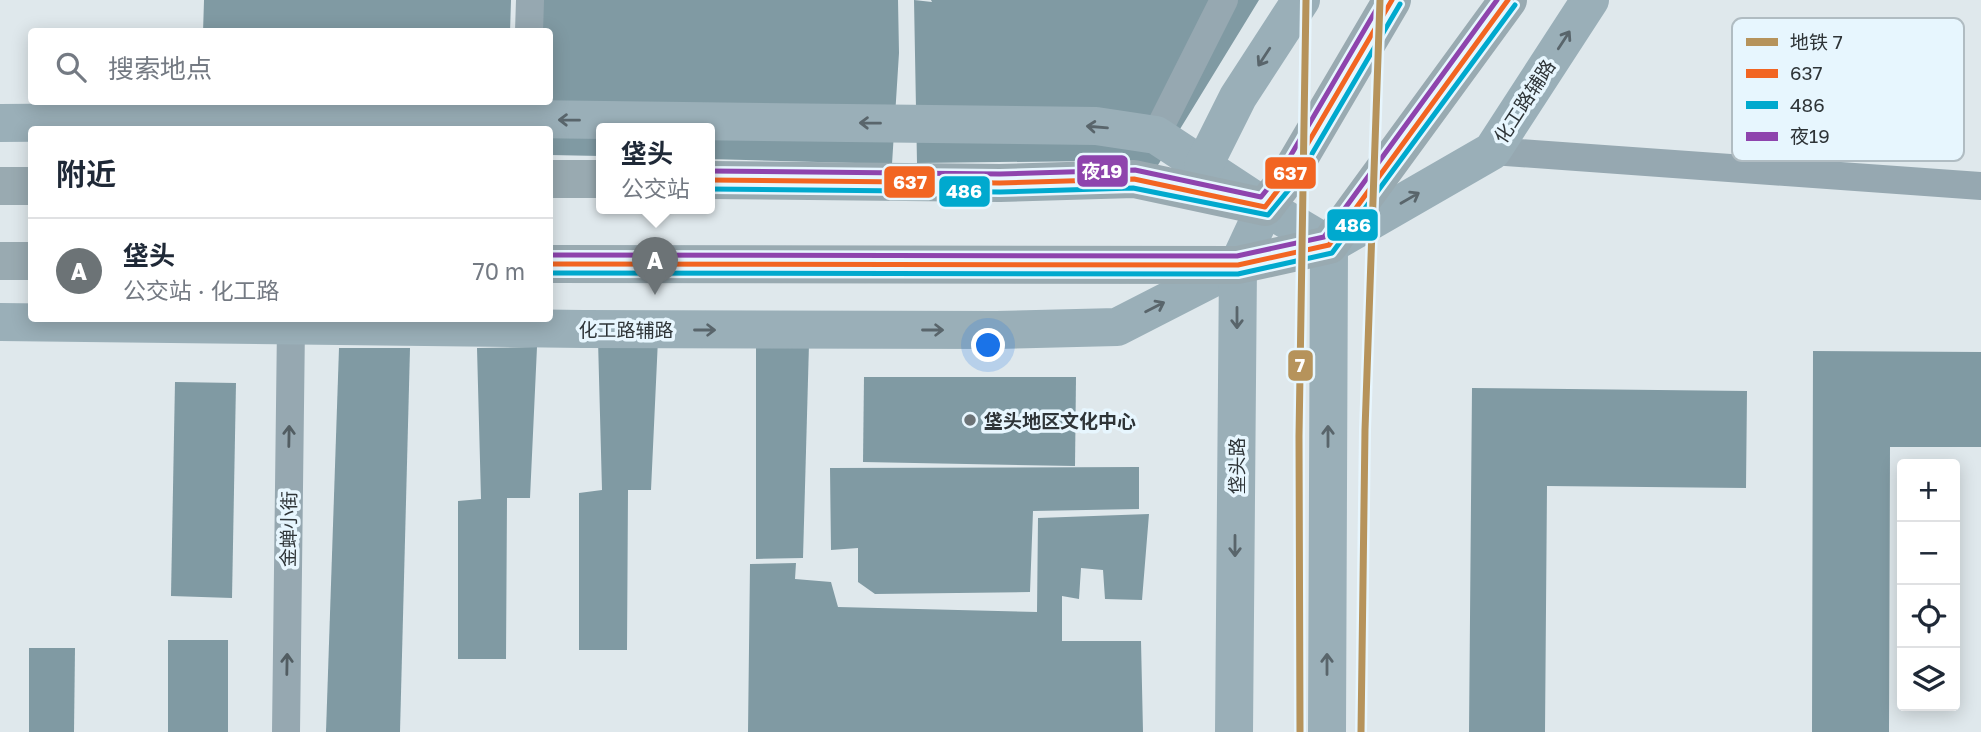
<!DOCTYPE html>
<html lang="zh">
<meta charset="utf-8">
<style>
body{margin:0;font-family:"Golos Text","Noto Sans SC",sans-serif;background:#f6f6f7;color:#1f2937}
.controls{position:absolute;right:21px;bottom:21px;display:grid;overflow:hidden;border-radius:7px;box-shadow:0 4px 18px #0003}
.controls button{width:63px;height:63px;display:grid;place-items:center;padding:0;border:0;border-bottom:2px solid #e0e1e3;background:#fff;color:#1f2937;font:35px sans-serif}
.you{position:absolute;left:989px;top:346px;width:24px;height:24px;margin:-18px;border:5px solid #fff;border-radius:50%;background:#1a73e8;box-shadow:0 0 0 10px #1a73e833}
.badge{display:grid;place-items:center;width:46px;height:46px;border-radius:50%;background:#6c7376;color:#fff;font-size:23px;font-weight:700}
.pin{position:absolute;translate:-50% -58px;filter:drop-shadow(0 2px 4px #0008)}
.pin::after{content:'';position:absolute;top:37px;width:24px;height:21px;background:inherit;clip-path:polygon(0 0,100% 0,50% 100%)}
.popup{position:absolute;left:596px;top:123px;width:119px;height:91px;box-sizing:border-box;display:grid;place-content:center;border-radius:7px;background:#fff;filter:drop-shadow(0 2px 5px #0005);font-size:23px;white-space:nowrap;color:#747a83}
.popup b{font-size:26px;color:#1f2937}
.popup::after{content:'';position:absolute;left:50%;top:100%;margin-left:-14px;border:14px solid transparent;border-top-color:#fff}
.list{margin:0;padding:0;list-style:none}
h2{display:flex;justify-content:space-between;align-items:center;height:91px;margin:0;padding:0 28px;font-size:30px}
h2 small{font-size:23px;font-weight:400;color:#747a83}
.list li{display:grid;grid-template-columns:46px 1fr auto;gap:21px;align-items:center;box-sizing:border-box;height:105px;padding:0 28px;border-top:2px solid #e0e1e3}
.list b{display:block;font-size:26px;white-space:nowrap}
.list p{margin:0;font-size:23px;white-space:nowrap;color:#747a83}
.list em{font-size:23px;font-style:normal;color:#747a83}
.icon{flex:none;width:38px;height:38px;fill:none;stroke:currentColor;stroke-width:2;stroke-linecap:round;stroke-linejoin:round}
.map{position:relative;flex:none;width:1981px;height:732px;overflow:hidden}
.search{position:absolute;background:#fff;box-shadow:0 4px 18px #0003;left:28px;top:28px;width:525px;height:77px;display:flex;align-items:center;gap:18px;box-sizing:border-box;padding:0 24px;border-radius:7px;color:#747a83;font-size:26px}
.panel{position:absolute;background:#fff;box-shadow:0 4px 18px #0003;left:28px;top:126px;width:525px;height:196px;border-radius:7px}
.map>svg:first-child{display:block}
.building{fill:#809aa3}
.lines{fill:none;stroke-linecap:round;stroke-linejoin:round}
.street{stroke:#96a8b1;stroke-width:28}
.secondary{stroke:#9aafb8;stroke-width:38}
.primary{stroke:#99aab1;stroke-width:38}
.bus-1-casing{stroke:#e7f6fe;stroke-width:10}
.bus-2-casing{stroke:#e7f6fe;stroke-width:10}
.bus-3-casing{stroke:#e7f6fe;stroke-width:10}
.bus-1{stroke:#f26522;stroke-width:5}
.bus-2{stroke:#00a9ce;stroke-width:5}
.bus-3{stroke:#8e44ad;stroke-width:5}
.metro-1-casing{stroke:#e7f6fe;stroke-width:12}
.metro-1{stroke:#b6935b;stroke-width:7}
.oneway{stroke:#59656b}
.oneway2{stroke:#525d62}
.poi-dot{fill:#6c7376;stroke:#e7f6fe;stroke-width:2.5}
.labels{text-anchor:middle;dominant-baseline:central;stroke-width:7;stroke-linejoin:round;paint-order:stroke}
.street-label{font-size:19px;fill:#2e3437;stroke:#e7f6fe}
.poi-label{font-size:19px;font-weight:bold;fill:#2e3437;stroke:#e7f6fe;text-anchor:start}
.key{fill:#e7f6fe;stroke:#b0bcc2;stroke-width:2}
.key-label{font-size:19px;fill:#2e3437}
.line-badge{stroke:#e7f6fe;stroke-width:2.5}
.badge-label{font-size:19px;text-anchor:middle;font-weight:bold;fill:#fff}
</style>
<div class="map">
<svg width="1981" height="732" viewBox="0 0 1981 732">
<rect width="100%" height="100%" fill="#dfe8ec"/>
<g class="building">
<polygon points="204,0 511,0 510,32 203,32"/>
<polygon points="541,0 898,0 899,53 892,164 709,159 709,129 601,129 601,156 550,155 550,32 539,32"/>
<polygon points="914,0 932,2 931,0 1259,0 1158,165 1096,161 917,163"/>
<polygon points="658,339 651,490 628,490 627,650 579,650 579,493 602,490 598,340"/>
<polygon points="756,343 809,344 803,558 756,559"/>
<polygon points="537,347 530,498 507,498 506,659 458,659 458,501 481,499 477,348"/>
<polygon points="339,348 410,348 400,732 326,732"/>
<polygon points="1813,351 1981,352 1981,447 1890,447 1889,732 1812,732"/>
<polygon points="864,377 1076,377 1075,466 863,462"/>
<polygon points="175,382 236,383 232,598 171,596"/>
<polygon points="1472,388 1747,391 1746,488 1547,486 1545,732 1469,732"/>
<polygon points="1139,467 1139,509 1033,511 1030,592 875,594 858,582 858,548 831,550 830,468"/>
<polygon points="1149,514 1142,600 1105,599 1103,570 1081,568 1079,599 1062,596 1062,641 1141,641 1143,732 748,732 750,564 796,563 795,579 831,582 838,607 1037,612 1038,518"/>
<rect x="168" y="640" width="60" height="92"/>
<polygon points="29,648 75,648 74,732 29,732"/>
</g>
<g class="lines">
<g class="street">
<polyline points="529,32 530,0"/>
<polyline points="1156,135 1224,0"/>
<polyline points="1492,151 1981,186"/>
<polyline points="286,732 291,325"/>
</g>
<g class="secondary">
<polyline points="0,123 526,119 1096,126 1156,135 1265,207 1329,245"/>
<polyline points="1203,167 1238,97 1301,0"/>
<polyline points="1329,245 1492,151 1590,0"/>
<polyline points="0,322 583,329 997,330 1117,327 1238,265"/>
<polyline points="1234,732 1238,265 1265,207"/>
<polyline points="1327,732 1329,245"/>
</g>
<g class="primary">
<polyline points="550,179 601,179"/>
<polyline points="709,180 1000,183 1134,179 1265,207 1288,177 1392,0"/>
<polyline points="0,186 32,186"/>
<polyline points="0,261 32,261"/>
<polyline points="550,264 1238,265 1329,245 1508,0"/>
</g>
<g class="bus-1-casing">
<g id="bus-1">
<polyline points="709,180 1000,183 1134,179 1265,207 1288,177 1392,0"/>
<polyline points="550,264 1238,265 1329,245 1508,0"/>
</g>
</g>
<g class="bus-2-casing">
<g id="bus-2">
<polyline points="709,189 1000,192 1133,188 1268,215 1296,181 1400,4"/>
<polyline points="550,273 1238,274 1332,253 1515,5"/>
</g>
</g>
<g class="bus-3-casing">
<g id="bus-3">
<polyline points="709,171 1000,174 1135,170 1261,197 1281,172 1382,0"/>
<polyline points="550,255 1237,256 1324,237 1497,0"/>
</g>
</g>
<use href="#bus-1" class="bus-1"/>
<use href="#bus-2" class="bus-2"/>
<use href="#bus-3" class="bus-3"/>
<g class="metro-1-casing">
<g id="metro-1">
<polyline points="1300,731 1299,436 1306,0"/>
<polyline points="1361,732 1365,430 1380,0"/>
</g>
</g>
<use href="#metro-1" class="metro-1"/>
</g>
<defs><path id="oneway-shaft" d="M-6 0H5M1.5-3L5.5 0L1.5 3" fill="none" stroke-width="1.6" stroke-linecap="round" stroke-linejoin="round" transform="scale(1.75)"/></defs>
<g class="oneway">
<use href="#oneway-shaft" transform="translate(1564 40) rotate(-57)"/>
<use href="#oneway-shaft" transform="translate(1264 57) rotate(123)"/>
<use href="#oneway-shaft" transform="translate(569 120) rotate(-179)"/>
<use href="#oneway-shaft" transform="translate(870 123) rotate(-179)"/>
<use href="#oneway-shaft" transform="translate(1097 127) rotate(-175)"/>
<use href="#oneway-shaft" transform="translate(1410 198) rotate(-30)"/>
<use href="#oneway-shaft" transform="translate(1155 307) rotate(-27)"/>
<use href="#oneway-shaft" transform="translate(1237 318) rotate(90)"/>
<use href="#oneway-shaft" transform="translate(705 330)"/>
<use href="#oneway-shaft" transform="translate(933 330)"/>
<use href="#oneway-shaft" transform="translate(1328 436) rotate(-90)"/>
<use href="#oneway-shaft" transform="translate(1235 546) rotate(90)"/>
<use href="#oneway-shaft" transform="translate(1327 664) rotate(-90)"/>
</g>
<g class="oneway2">
<use href="#oneway-shaft" transform="translate(289 436) rotate(-89)"/>
<use href="#oneway-shaft" transform="translate(287 664) rotate(-89)"/>
</g>
<circle class="poi-dot" cx="970" cy="420" r="7"/>
<g class="labels">
<g class="street-label">
<text transform="translate(1524 101) rotate(-57)">化工路辅路</text>
<text x="626" y="329">化工路辅路</text>
<text transform="translate(1236 466) rotate(-90)">垡头路</text>
<text transform="translate(288 529) rotate(-89)">金蝉小街</text>
</g>
<g class="poi-label">
<text x="984" y="420">垡头地区文化中心</text>
</g>
</g>
<rect x="1732" y="18" width="232" height="143" rx="10" class="key"/>
<rect x="1746" y="38" width="32" height="8" fill="#b6935b"/>
<rect x="1746" y="69" width="32" height="9" fill="#f26522"/>
<rect x="1746" y="101" width="32" height="8" fill="#00a9ce"/>
<rect x="1746" y="132" width="32" height="9" fill="#8e44ad"/>
<g class="key-label">
<text x="1790" y="49">地铁 7</text>
<text x="1790" y="80">637</text>
<text x="1790" y="112">486</text>
<text x="1790" y="143">夜19</text>
</g>
<g class="line-badge">
<rect x="1076" y="154" width="53" height="34" rx="7" fill="#8e44ad"/>
<rect x="1264" y="156" width="53" height="34" rx="7" fill="#f26522"/>
<rect x="883" y="165" width="53" height="34" rx="7" fill="#f26522"/>
<rect x="938" y="175" width="53" height="33" rx="7" fill="#00a9ce"/>
<rect x="1326" y="208" width="53" height="34" rx="7" fill="#00a9ce"/>
<rect x="1287" y="349" width="27" height="33" rx="7" fill="#b6935b"/>
</g>
<g class="badge-label">
<text x="1102" y="178">夜19</text>
<text x="1290" y="180">637</text>
<text x="910" y="189">637</text>
<text x="964" y="198">486</text>
<text x="1353" y="232">486</text>
<text x="1300" y="372">7</text>
</g>
</svg>
<div class="controls">
<button>+</button>
<button>−</button>
<button><svg class="icon" aria-label="locate" viewBox="0 0 24 24"><circle cx="12" cy="12" r="6"/><path d="M12 2v4M12 18v4M2 12h4M18 12h4"/></svg></button>
<button><svg class="icon" aria-label="layers" viewBox="0 0 24 24"><path d="M12 4l9 5-9 5-9-5zM3 14l9 5 9-5"/></svg></button>
</div>
<div class="you"></div>
<div class="pin badge" style="left:655px;top:295px">A</div>
<div class="popup"><b>垡头</b>公交站</div>
<div class="search"><svg class="icon" aria-label="search" viewBox="0 0 24 24"><circle cx="10" cy="10" r="6"/><path d="M15 15l6 6"/></svg>搜索地点</div>
<section class="panel">
<h2>附近<small></small></h2>
<ul class="list">
<li><span class="badge">A</span><div><b>垡头</b><p>公交站 · 化工路</p></div><em>70 m</em></li>
</ul>
</section>
</div>
